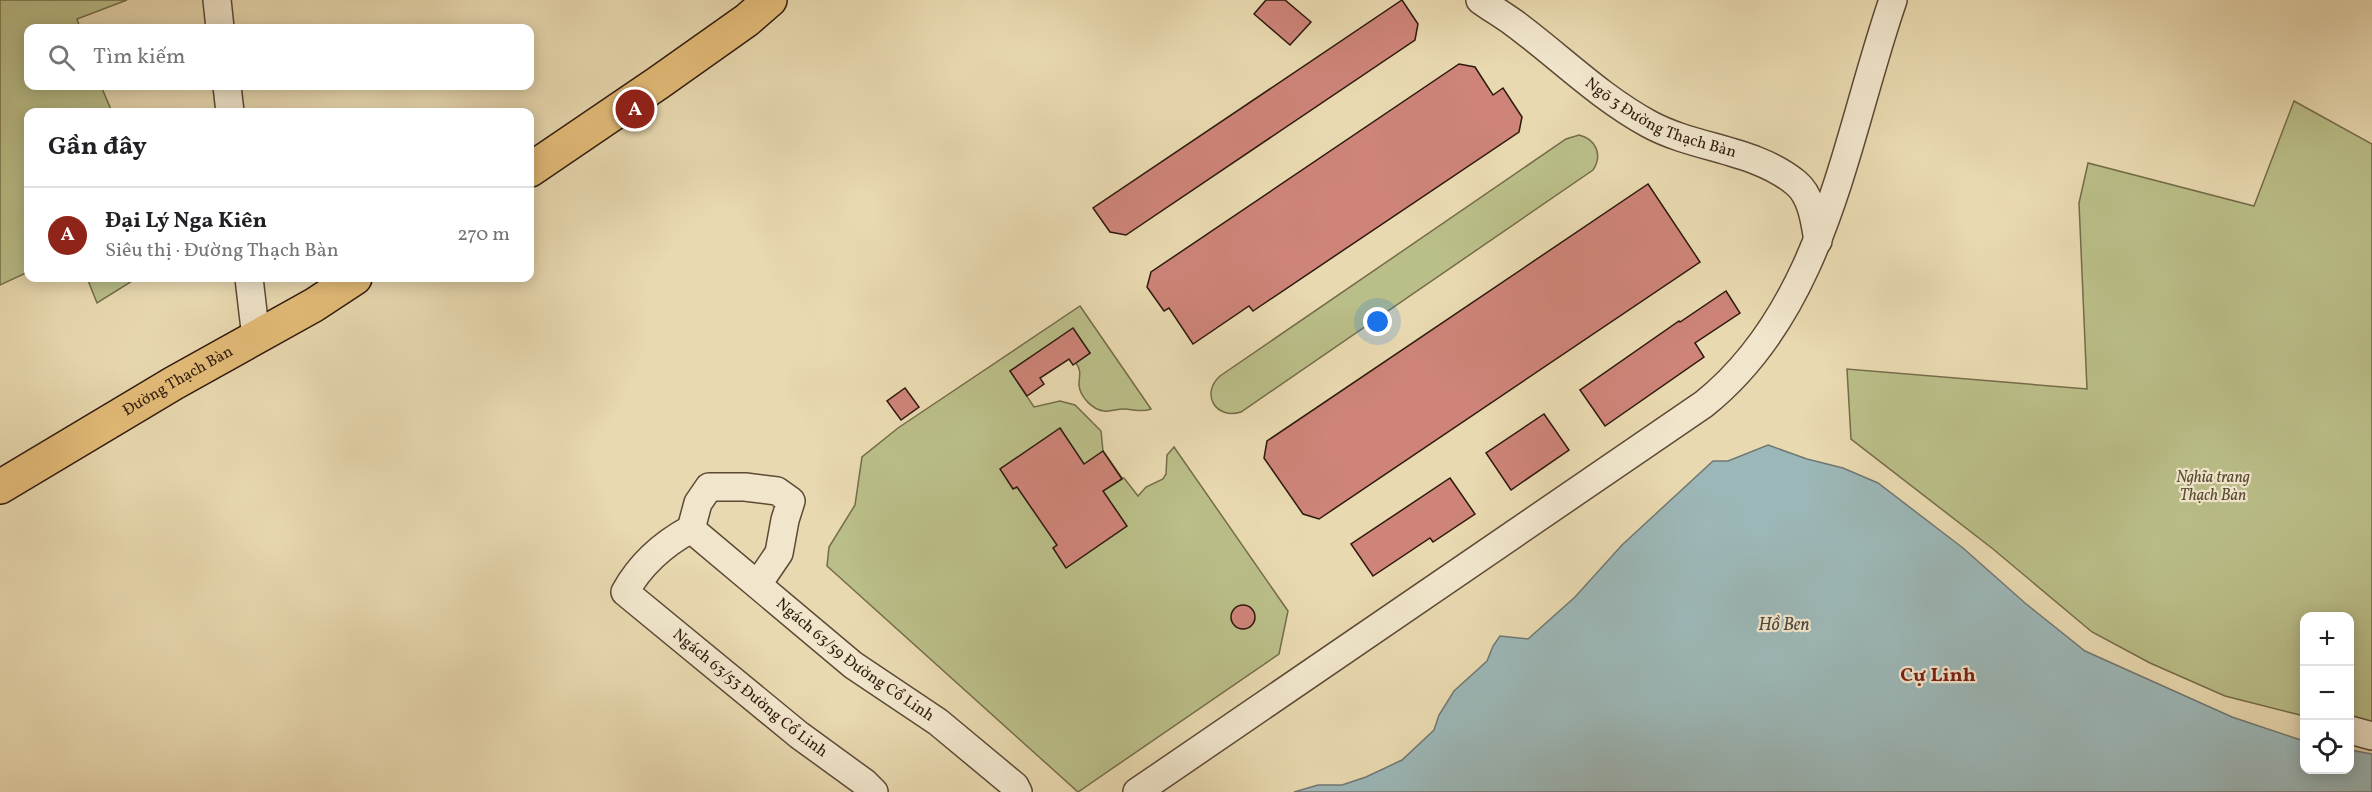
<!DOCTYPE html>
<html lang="vi">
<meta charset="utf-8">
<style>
body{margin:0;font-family:Vollkorn,serif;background:#f2f2f2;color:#202124}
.controls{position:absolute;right:18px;bottom:18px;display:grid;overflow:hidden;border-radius:12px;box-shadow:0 3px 15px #0003}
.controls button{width:54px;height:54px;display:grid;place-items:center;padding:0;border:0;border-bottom:2px solid #e0e0e0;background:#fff;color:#202124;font:30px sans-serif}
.you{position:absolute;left:1378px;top:322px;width:21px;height:21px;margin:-15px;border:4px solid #fff;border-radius:50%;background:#1a73e8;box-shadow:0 0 0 9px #1a73e833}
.badge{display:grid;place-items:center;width:39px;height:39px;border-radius:50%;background:#8f2418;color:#fff;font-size:20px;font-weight:700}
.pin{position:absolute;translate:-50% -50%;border:3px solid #fff;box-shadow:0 2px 6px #0006}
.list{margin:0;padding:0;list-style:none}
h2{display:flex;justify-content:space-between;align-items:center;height:78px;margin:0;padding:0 24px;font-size:26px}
h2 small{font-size:20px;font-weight:400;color:#757577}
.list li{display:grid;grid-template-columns:39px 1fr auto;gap:18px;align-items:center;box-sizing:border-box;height:96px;padding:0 24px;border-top:2px solid #e0e0e0}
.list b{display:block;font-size:22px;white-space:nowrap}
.list p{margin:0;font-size:20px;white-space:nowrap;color:#757577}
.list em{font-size:20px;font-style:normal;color:#757577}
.icon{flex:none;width:33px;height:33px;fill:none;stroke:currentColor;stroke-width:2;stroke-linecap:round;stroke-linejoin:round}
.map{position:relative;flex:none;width:2372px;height:792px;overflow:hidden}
.search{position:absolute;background:#fff;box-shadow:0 3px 15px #0003;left:24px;top:24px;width:510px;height:66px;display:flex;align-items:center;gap:15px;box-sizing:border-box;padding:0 21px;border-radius:12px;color:#757577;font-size:22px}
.panel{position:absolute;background:#fff;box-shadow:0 3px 15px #0003;left:24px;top:108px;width:510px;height:174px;border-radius:12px}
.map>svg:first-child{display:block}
.green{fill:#babe88;stroke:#746c4a;stroke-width:1.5}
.water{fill:#9cb7b7;stroke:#707873;stroke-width:1.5}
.building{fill:#ce8479;stroke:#2e190d;stroke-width:1.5}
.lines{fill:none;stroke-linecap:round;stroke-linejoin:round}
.minor-casing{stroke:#5d4936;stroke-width:30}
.major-casing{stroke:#2e190d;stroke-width:36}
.minor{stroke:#f1e6cc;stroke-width:27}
.major{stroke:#e4bc78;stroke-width:33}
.labels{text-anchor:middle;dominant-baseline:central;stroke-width:4.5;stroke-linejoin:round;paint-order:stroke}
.street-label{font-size:16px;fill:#2e190d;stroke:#f1e6cc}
.park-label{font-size:16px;font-style:italic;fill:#584b32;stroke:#f1e6cc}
.water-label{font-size:18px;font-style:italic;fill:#4f4840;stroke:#f1e6cc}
.quarter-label{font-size:20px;font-weight:bold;fill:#7a1f14;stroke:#f1e6cc}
</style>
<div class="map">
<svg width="2372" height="792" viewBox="0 0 2372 792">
<rect width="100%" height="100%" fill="#e9d9b0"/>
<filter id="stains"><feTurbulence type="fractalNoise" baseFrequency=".00333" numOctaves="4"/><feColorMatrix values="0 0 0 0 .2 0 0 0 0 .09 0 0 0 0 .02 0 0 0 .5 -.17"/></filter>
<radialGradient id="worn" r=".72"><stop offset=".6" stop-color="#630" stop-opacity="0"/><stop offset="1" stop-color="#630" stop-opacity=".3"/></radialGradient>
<g class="green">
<polygon points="0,0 127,0 77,19 80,28 28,28 28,86 101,86 112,112 28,112 28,272 0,285"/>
<polygon points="2294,101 2372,144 2372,734 2350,728 2350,616 2304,616 2304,716 2225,696 2150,663 2092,632 1993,549 1851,439 1847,369 2087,389 2079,203 2088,163 2254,206"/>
<path d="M1579,135C1596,139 1603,155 1593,170L1241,412C1216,420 1200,394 1220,376L1566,139Z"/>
<polygon points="87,278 137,278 97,303"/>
<path d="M1080,306L1151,409C1141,413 1134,409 1123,409C1117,409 1110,412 1104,411C1093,410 1080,397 1079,385C1079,376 1082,371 1076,363L1090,353L1073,329L1010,371L1034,407L1060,401L1075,405L1101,431L1103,451L1122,478H1124L1138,496L1146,487L1163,479L1166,474L1167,455L1174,447L1288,611L1279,654L1078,792L827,566L829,547L855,505L862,457L898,428Z"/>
</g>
<polygon class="water" points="1768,445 1807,459 1843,468 1878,483 1963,548 2025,603 2085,651 2232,717 2304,741 2304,770 2350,770 2350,750 2372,754 2372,792 1294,792 1318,785 1342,785 1366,777 1402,760 1434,730 1439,715 1454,691 1487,661 1493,646 1500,636 1528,639 1575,597 1622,545 1713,461 1728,461"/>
<g class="building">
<polygon points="1266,0 1285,0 1311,22 1290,45 1254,14"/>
<polygon points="1402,0 1418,24 1415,40 1126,235 1110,232 1093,208"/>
<polygon points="1459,64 1475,67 1493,95 1503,88 1522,117 1519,132 1253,311 1249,306 1193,344 1169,308 1164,311 1147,287 1151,272"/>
<polygon points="1648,184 1700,262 1319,519 1303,514 1264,458 1267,441"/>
<polygon points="1726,291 1740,313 1695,343 1704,357 1605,426 1580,390 1679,321 1680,322"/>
<polygon points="1073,328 1090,353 1073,365 1069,359 1040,378 1044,384 1027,396 1010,371"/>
<polygon points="905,388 919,407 901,420 887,401"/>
<polygon points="1544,414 1569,450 1511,490 1486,453"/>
<polygon points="1060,428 1084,464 1103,451 1122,479 1103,491 1127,526 1066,568 1053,548 1057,545 1017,487 1013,489 1000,469"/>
<polygon points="1450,478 1475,514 1433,542 1430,538 1373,576 1351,544"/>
<circle cx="1243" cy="617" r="12"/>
</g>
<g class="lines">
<g class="minor-casing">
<g id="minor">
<polyline points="217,0 220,28"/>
<path id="s1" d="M1480,0C1491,8 1503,15 1514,23C1560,57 1598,96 1649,124C1695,149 1755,149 1796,183C1812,196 1815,223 1818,241"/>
<polyline points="227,86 230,112"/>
<polyline points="249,278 256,338"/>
<path id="s2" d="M691,529L853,665L938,722L1015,786L1018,792"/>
<path id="s3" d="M758,584L779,553L785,520L791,501L777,491L745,487H709L698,503L691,529C663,544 640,565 625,592L799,735L865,783L874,792"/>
<polyline points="2350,730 2372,736"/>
<path d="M1137,792L1704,404C1825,307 1845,139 1893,0"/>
</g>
</g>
<g class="major-casing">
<g id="major">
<polyline points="530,170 658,83 747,20 770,0"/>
<path id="s4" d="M0,487L174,383L314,305L355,278"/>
</g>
</g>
<use href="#minor" class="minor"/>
<use href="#major" class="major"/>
</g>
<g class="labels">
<g class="street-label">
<text stroke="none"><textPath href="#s1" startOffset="218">Ngõ 3 Đường Thạch Bàn</textPath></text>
<text stroke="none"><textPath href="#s4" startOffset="207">Đường Thạch Bàn</textPath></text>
<text stroke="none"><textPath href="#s2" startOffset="210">Ngách 63/59 Đường Cổ Linh</textPath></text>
<text stroke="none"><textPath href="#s3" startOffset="476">Ngách 63/53 Đường Cổ Linh</textPath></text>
</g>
<g class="park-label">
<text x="2213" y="478">Nghĩa trang<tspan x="2213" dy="18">Thạch Bàn</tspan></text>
</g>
<g class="water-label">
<text x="1784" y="625">Hồ Ben</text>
</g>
<g class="quarter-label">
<text x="1938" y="676">Cự Linh</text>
</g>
</g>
<rect width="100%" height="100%" filter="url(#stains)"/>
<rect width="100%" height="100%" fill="url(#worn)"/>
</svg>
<div class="controls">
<button>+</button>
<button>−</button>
<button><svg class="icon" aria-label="locate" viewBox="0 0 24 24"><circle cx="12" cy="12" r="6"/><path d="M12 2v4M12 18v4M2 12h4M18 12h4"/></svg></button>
</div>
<div class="you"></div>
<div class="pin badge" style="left:635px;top:109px">A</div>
<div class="search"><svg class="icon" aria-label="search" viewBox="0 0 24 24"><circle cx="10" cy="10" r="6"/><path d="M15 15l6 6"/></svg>Tìm kiếm</div>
<section class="panel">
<h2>Gần đây<small></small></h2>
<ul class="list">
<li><span class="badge">A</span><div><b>Đại Lý Nga Kiên</b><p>Siêu thị · Đường Thạch Bàn</p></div><em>270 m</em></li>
</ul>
</section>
</div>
